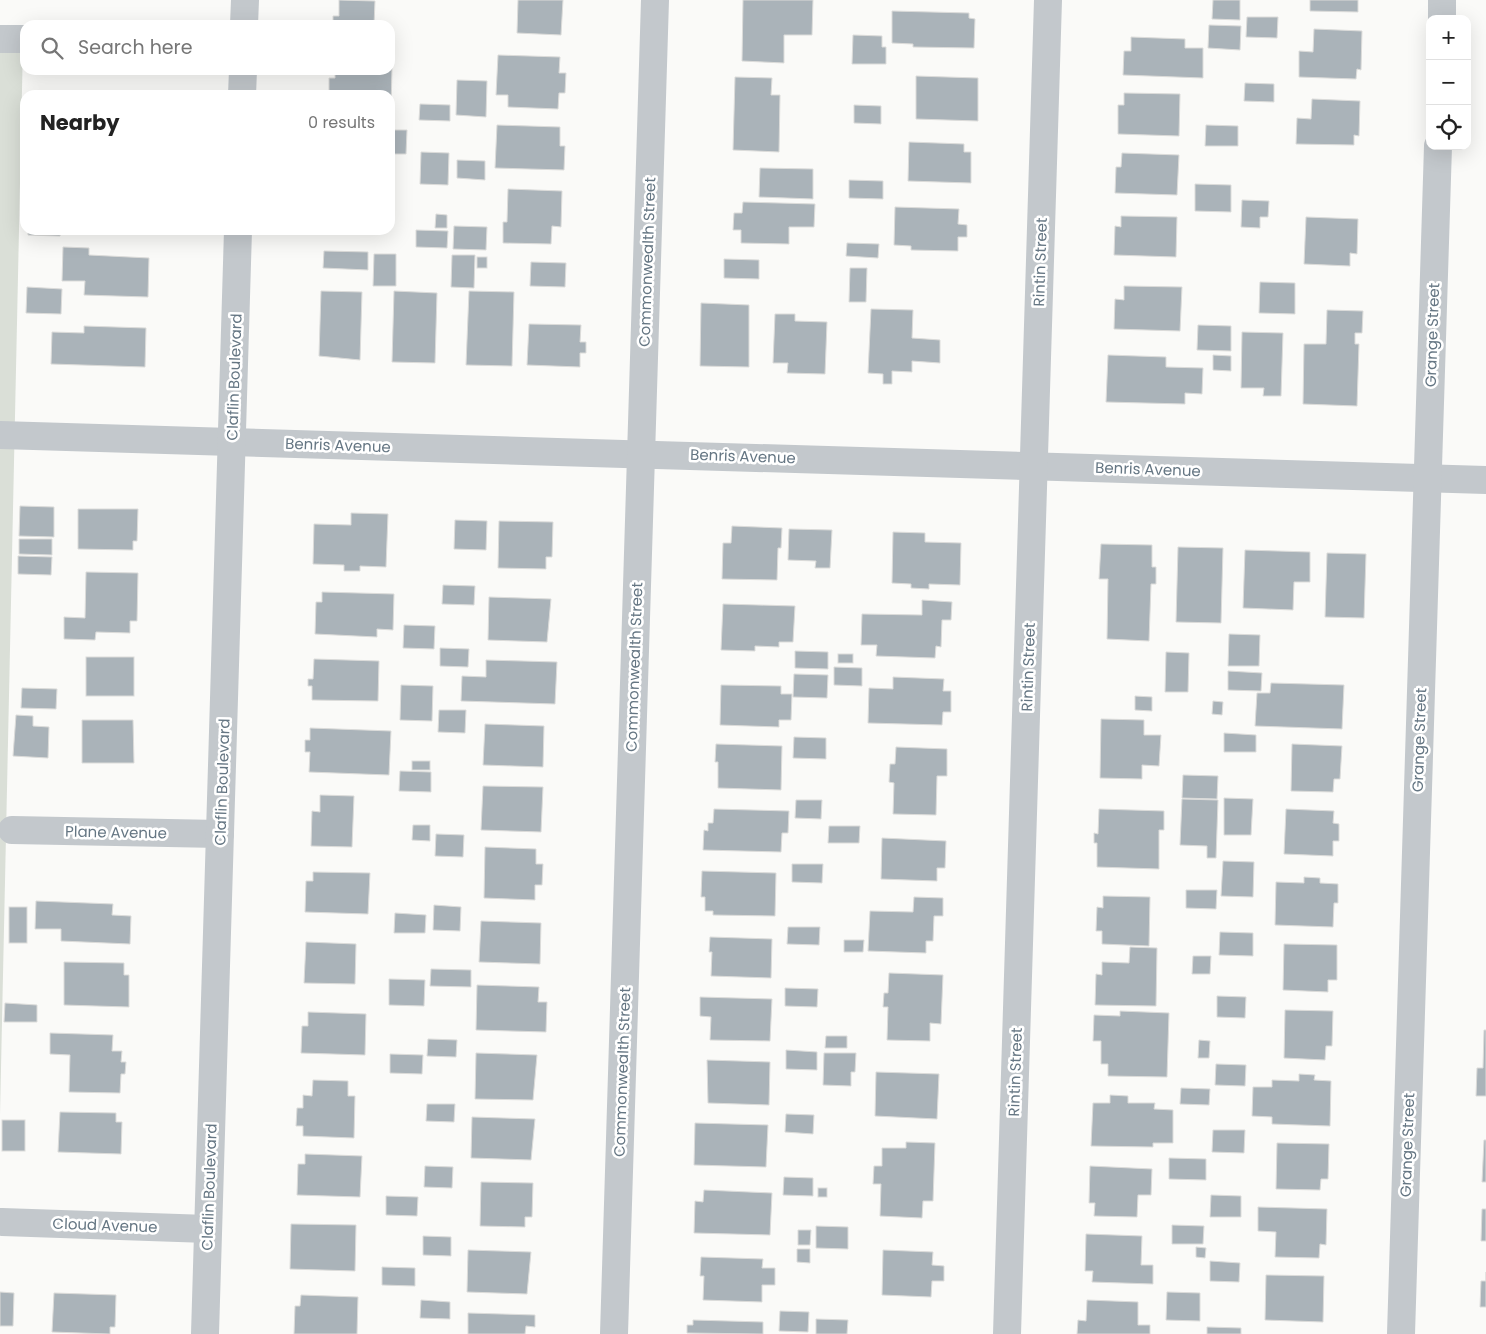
<!DOCTYPE html>
<meta charset="utf-8">
<style>
body{margin:0;font-family:Poppins,sans-serif;background:#f2f2f2;color:#222}
.controls{position:absolute;right:15px;top:15px;display:grid;overflow:hidden;border-radius:10px;box-shadow:0 5px 20px #0002}
.controls button{width:45px;height:45px;display:grid;place-items:center;padding:0;border:0;border-bottom:1px solid #e0e0e0;background:#fff;color:#222;font:25px sans-serif}
.list{margin:0;padding:0;list-style:none}
h2{display:flex;justify-content:space-between;align-items:center;height:65px;margin:0;padding:0 20px;font-size:21px}
h2 small{font-size:16px;font-weight:400;color:#767676}
.icon{flex:none;width:28px;height:28px;fill:none;stroke:currentColor;stroke-width:2;stroke-linecap:round;stroke-linejoin:round}
.map{position:relative;flex:none;width:1486px;height:1334px;overflow:hidden}
.search{position:absolute;background:#fff;box-shadow:0 5px 20px #0002;left:20px;top:20px;width:375px;height:55px;display:flex;align-items:center;gap:12px;box-sizing:border-box;padding:0 18px;border-radius:15px;color:#767676;font-size:19px}
.panel{position:absolute;background:#fff;box-shadow:0 5px 20px #0002;left:20px;top:90px;width:375px;height:145px;border-radius:15px}
.map>svg:first-child{display:block}
.green{fill:#dadfd7}
.building{fill:#aab3b9;stroke:#dcdcda}
.lines{fill:none;stroke-linecap:round;stroke-linejoin:round}
.street{stroke:#c3c8cc;stroke-width:28}
.labels{text-anchor:middle;dominant-baseline:central;stroke-width:5;stroke-linejoin:round;paint-order:stroke}
.street-label{font-size:15px;fill:#657683;stroke:#fff}
</style>
<div class="map">
<svg width="1486" height="1334" viewBox="0 0 1486 1334">
<rect width="100%" height="100%" fill="#fafaf8"/>
<polygon class="green" points="0,43 23,43 0,1115"/>
<g class="building">
<polygon points="339,0 375,1 374,25 333,25 333,16 339,16"/>
<polygon points="518,0 563,0 561,35 517,33"/>
<polygon points="743,0 813,0 812,35 784,35 784,63 742,61"/>
<polygon points="1213,0 1240,0 1240,20 1212,19"/>
<polygon points="1310,0 1358,0 1358,12 1310,11"/>
<polygon points="892,11 969,13 969,18 975,19 974,48 913,47 913,44 892,43"/>
<polygon points="1247,17 1278,17 1277,38 1246,37"/>
<polygon points="1209,25 1241,26 1240,50 1208,48"/>
<polygon points="1314,29 1362,31 1361,70 1357,69 1356,79 1299,77 1299,51 1313,52"/>
<polygon points="853,35 882,36 882,47 886,47 886,64 852,64"/>
<polygon points="1131,37 1185,39 1185,48 1203,48 1203,78 1123,75 1124,51 1131,51"/>
<polygon points="498,55 560,57 559,73 566,73 565,93 559,93 558,109 508,107 508,95 496,95"/>
<polygon points="390,68 392,68 391,108 390,95 329,95 329,78 335,78 335,70"/>
<polygon points="916,76 978,78 978,121 916,119"/>
<polygon points="735,77 772,78 771,95 780,95 779,152 733,150"/>
<polygon points="457,80 487,81 486,117 456,115"/>
<polygon points="1245,83 1274,84 1274,102 1244,101"/>
<polygon points="1124,93 1180,94 1179,136 1118,134 1118,105 1124,105"/>
<polygon points="1312,99 1360,101 1359,136 1354,135 1354,145 1296,144 1297,118 1311,119"/>
<polygon points="420,104 450,105 450,121 419,120"/>
<polygon points="854,105 881,106 881,124 854,123"/>
<polygon points="497,125 560,127 560,146 565,146 564,170 495,168"/>
<polygon points="1206,125 1238,126 1238,146 1205,146"/>
<polygon points="390,130 407,130 406,154 390,154"/>
<polygon points="909,142 964,144 964,152 971,152 971,183 908,181"/>
<polygon points="421,152 449,153 448,185 420,184"/>
<polygon points="1122,153 1179,155 1177,195 1115,193 1116,167 1121,167"/>
<polygon points="457,160 485,161 485,180 457,178"/>
<polygon points="760,168 813,169 813,199 759,197"/>
<polygon points="849,180 883,181 883,199 849,198"/>
<polygon points="1195,184 1231,185 1231,212 1195,211"/>
<polygon points="508,189 562,191 561,227 552,226 551,244 503,243 503,222 507,222"/>
<polygon points="1242,200 1269,201 1268,217 1260,217 1260,228 1241,227"/>
<polygon points="743,202 815,204 814,227 789,227 789,244 741,243 741,230 733,230 734,213 742,213"/>
<polygon points="895,207 959,209 958,224 967,225 967,237 958,237 958,251 911,250 911,246 894,245"/>
<polygon points="436,214 447,215 447,228 435,228"/>
<polygon points="1121,216 1177,217 1176,257 1114,255 1115,226 1121,227"/>
<polygon points="1306,217 1358,219 1357,254 1350,253 1350,266 1304,264"/>
<polygon points="454,226 487,227 486,250 453,249"/>
<polygon points="28,230 61,230 60,236 28,235"/>
<polygon points="325,230 375,230 375,234 324,232"/>
<polygon points="416,230 448,231 447,248 416,247"/>
<polygon points="847,243 879,244 878,258 846,256"/>
<polygon points="63,247 89,248 89,255 149,258 148,297 84,295 85,281 62,281"/>
<polygon points="324,251 368,252 368,270 323,268"/>
<polygon points="374,254 396,254 396,286 373,286"/>
<polygon points="452,255 475,255 474,288 451,287"/>
<rect x="477" y="257" width="10" height="11"/>
<polygon points="724,259 759,260 759,279 724,278"/>
<polygon points="531,262 566,263 565,287 530,286"/>
<polygon points="850,268 867,268 866,302 849,302"/>
<polygon points="1260,282 1295,283 1295,314 1259,313"/>
<polygon points="1124,286 1182,287 1180,331 1114,329 1115,299 1124,300"/>
<polygon points="27,287 62,289 61,314 26,313"/>
<polygon points="321,291 362,292 360,360 319,356"/>
<polygon points="394,291 437,293 435,363 392,362"/>
<polygon points="469,291 514,292 512,366 466,365"/>
<polygon points="701,303 749,305 749,367 700,366"/>
<polygon points="871,309 913,310 912,338 940,340 940,363 912,361 912,372 892,371 892,384 883,384 883,374 868,373"/>
<polygon points="1327,310 1363,311 1362,333 1355,333 1355,344 1359,344 1357,406 1303,404 1304,344 1326,344"/>
<polygon points="775,314 795,314 795,321 827,322 825,374 787,373 788,363 773,363"/>
<polygon points="529,324 581,325 580,342 586,342 586,353 580,353 580,367 527,365"/>
<polygon points="1198,325 1231,326 1231,351 1197,350"/>
<polygon points="84,326 146,328 145,367 51,364 52,332 84,333"/>
<polygon points="1242,332 1283,333 1281,396 1263,396 1264,388 1241,388"/>
<polygon points="1108,355 1166,357 1166,367 1203,368 1202,394 1185,393 1185,404 1106,402"/>
<polygon points="1213,355 1231,356 1231,371 1213,370"/>
<polygon points="20,506 54,507 54,537 19,536"/>
<polygon points="78,509 138,509 137,541 133,541 133,550 78,549"/>
<polygon points="351,513 388,514 386,567 360,566 360,571 344,571 344,565 313,564 314,524 351,525"/>
<polygon points="455,520 487,521 486,550 454,549"/>
<polygon points="499,521 553,522 552,557 546,557 546,569 498,568"/>
<polygon points="732,526 782,528 781,548 778,548 777,580 722,579 723,543 731,543"/>
<polygon points="789,529 832,530 830,568 815,568 816,561 788,560"/>
<polygon points="893,532 925,533 925,542 961,543 960,585 929,584 929,589 911,588 911,584 892,583"/>
<polygon points="19,539 52,539 52,555 19,554"/>
<polygon points="1101,544 1152,545 1152,567 1156,567 1156,584 1151,584 1149,641 1107,639 1108,579 1099,579"/>
<polygon points="1178,547 1223,548 1221,623 1176,622"/>
<polygon points="1245,550 1310,552 1310,582 1294,582 1293,610 1243,608"/>
<polygon points="1327,553 1366,554 1364,618 1325,617"/>
<polygon points="18,556 52,557 51,575 18,574"/>
<polygon points="86,572 138,573 137,621 130,621 130,633 96,632 95,640 64,639 64,617 85,618"/>
<polygon points="443,585 475,586 474,605 442,604"/>
<polygon points="322,592 394,594 393,630 377,629 377,637 315,634 316,602 322,602"/>
<polygon points="489,597 551,599 547,642 488,640"/>
<polygon points="922,600 952,602 951,620 942,620 941,647 936,646 935,658 876,656 877,645 861,645 862,614 922,615"/>
<polygon points="723,604 795,606 793,642 779,642 779,647 755,646 755,651 721,650"/>
<polygon points="404,625 435,626 434,649 403,648"/>
<polygon points="1229,634 1260,635 1259,666 1228,666"/>
<polygon points="440,648 469,649 468,667 440,666"/>
<polygon points="795,651 828,652 828,669 795,668"/>
<polygon points="1166,652 1189,653 1188,692 1165,692"/>
<rect x="838" y="654" width="15" height="9"/>
<rect x="86" y="657" width="48" height="39"/>
<polygon points="314,659 379,661 378,701 312,700 312,686 308,686 308,679 313,679"/>
<polygon points="486,660 557,662 555,704 461,701 462,676 486,677"/>
<polygon points="834,667 862,668 862,686 834,685"/>
<polygon points="1228,671 1262,673 1261,691 1228,690"/>
<polygon points="794,674 828,675 827,698 793,697"/>
<polygon points="893,677 944,679 943,691 951,691 951,712 943,712 942,725 868,723 869,688 893,689"/>
<polygon points="1271,683 1344,685 1342,729 1255,726 1257,693 1270,693"/>
<polygon points="401,685 433,686 432,721 400,720"/>
<polygon points="721,685 781,686 781,694 792,694 791,720 779,720 779,727 720,725"/>
<polygon points="22,688 57,689 56,709 21,708"/>
<polygon points="1135,696 1152,697 1152,711 1135,710"/>
<polygon points="1213,701 1223,702 1222,715 1212,714"/>
<polygon points="439,710 466,710 465,733 438,732"/>
<polygon points="16,715 33,716 33,726 49,727 48,758 13,756"/>
<polygon points="1101,719 1144,720 1144,735 1161,735 1159,766 1142,765 1142,779 1100,778"/>
<polygon points="82,720 133,720 134,763 82,763"/>
<polygon points="485,724 544,726 543,767 483,765"/>
<polygon points="310,728 391,731 389,775 309,772 310,752 305,752 305,740 310,740"/>
<polygon points="1224,733 1256,735 1256,752 1224,752"/>
<polygon points="794,737 826,738 826,759 793,758"/>
<polygon points="716,744 782,746 781,790 718,788 718,762 715,762"/>
<polygon points="1292,744 1342,746 1340,779 1334,779 1333,792 1291,791"/>
<polygon points="896,747 947,749 947,776 937,776 936,815 893,814 894,783 889,782 890,764 895,764"/>
<rect x="412" y="761" width="18" height="9"/>
<polygon points="400,771 431,772 431,792 399,791"/>
<polygon points="1183,775 1218,776 1217,799 1182,798"/>
<polygon points="483,786 543,787 541,832 481,830"/>
<polygon points="320,795 354,796 352,847 311,846 312,811 320,812"/>
<polygon points="1224,798 1253,799 1251,835 1224,835"/>
<polygon points="1182,799 1218,800 1216,858 1207,858 1207,846 1180,845"/>
<polygon points="796,800 822,800 821,819 795,818"/>
<polygon points="714,809 789,811 788,833 782,833 781,852 703,850 704,830 708,831 708,823 713,823"/>
<polygon points="1099,809 1164,811 1164,830 1159,830 1159,869 1097,867 1097,843 1094,843 1094,833 1098,834"/>
<polygon points="1286,809 1334,811 1333,823 1339,824 1339,841 1333,841 1333,856 1284,854"/>
<polygon points="413,825 430,825 430,841 412,840"/>
<polygon points="829,826 860,826 859,843 828,843"/>
<polygon points="436,834 464,835 463,857 435,856"/>
<polygon points="882,838 946,841 945,868 937,868 937,881 881,879"/>
<polygon points="485,847 536,849 536,864 543,864 542,885 535,885 535,900 484,898"/>
<polygon points="1223,861 1254,862 1253,897 1221,896"/>
<polygon points="792,864 823,864 822,883 792,882"/>
<polygon points="702,871 776,873 775,916 713,915 713,911 705,911 705,897 701,897"/>
<polygon points="313,872 370,873 368,914 305,912 306,881 313,881"/>
<polygon points="1304,877 1320,878 1320,883 1338,884 1338,903 1334,903 1333,927 1275,925 1276,882 1304,883"/>
<polygon points="1186,890 1217,890 1216,909 1186,908"/>
<polygon points="1103,896 1150,897 1149,946 1102,944 1102,931 1096,931 1097,907 1103,908"/>
<polygon points="914,897 943,898 943,916 934,916 933,941 926,941 926,953 868,951 870,911 913,912"/>
<polygon points="36,901 113,904 112,915 131,916 130,944 61,941 61,929 35,929"/>
<polygon points="434,905 461,907 460,931 433,930"/>
<rect x="9" y="907" width="18" height="36"/>
<polygon points="395,913 426,915 425,933 394,933"/>
<polygon points="481,921 541,923 540,964 479,962"/>
<polygon points="788,927 820,927 819,945 787,944"/>
<polygon points="1220,932 1253,933 1253,956 1219,955"/>
<polygon points="710,937 772,939 771,978 711,976 712,952 709,952"/>
<polygon points="844,940 864,940 863,952 844,952"/>
<polygon points="306,942 356,944 355,984 304,983"/>
<polygon points="1284,944 1337,945 1337,980 1328,980 1328,992 1283,990"/>
<polygon points="1130,947 1157,948 1156,1006 1095,1005 1096,974 1102,975 1102,962 1129,963"/>
<polygon points="1193,956 1211,956 1210,974 1192,974"/>
<polygon points="64,962 124,963 124,975 129,975 129,1007 64,1005"/>
<polygon points="431,969 471,970 471,987 430,986"/>
<polygon points="889,973 943,975 941,1024 930,1023 930,1041 887,1040 888,1007 883,1007 884,993 888,993"/>
<polygon points="389,979 425,980 424,1006 389,1005"/>
<polygon points="477,985 539,987 538,1002 547,1002 546,1032 476,1030"/>
<polygon points="785,988 818,989 817,1007 785,1006"/>
<polygon points="1217,996 1246,997 1245,1018 1217,1017"/>
<polygon points="700,997 772,999 770,1041 710,1040 711,1017 700,1016"/>
<polygon points="5,1003 37,1005 37,1022 4,1022"/>
<polygon points="1285,1010 1333,1011 1332,1046 1326,1046 1325,1060 1284,1058"/>
<polygon points="1120,1011 1169,1013 1167,1077 1108,1076 1108,1064 1101,1064 1101,1041 1093,1041 1094,1015 1120,1016"/>
<polygon points="308,1012 366,1014 365,1055 301,1053 302,1026 308,1026"/>
<polygon points="1484,1030 1486,1030 1486,1096 1476,1096 1477,1068 1483,1068"/>
<polygon points="50,1033 113,1035 112,1051 122,1051 121,1062 126,1062 125,1074 121,1074 120,1093 69,1092 70,1055 50,1054"/>
<polygon points="826,1036 847,1036 847,1048 825,1048"/>
<polygon points="428,1039 457,1040 456,1057 427,1056"/>
<polygon points="1199,1040 1210,1041 1209,1058 1198,1058"/>
<polygon points="786,1050 817,1052 817,1070 786,1069"/>
<polygon points="476,1053 537,1055 533,1100 475,1099"/>
<polygon points="824,1053 856,1053 855,1072 851,1072 851,1086 823,1085"/>
<polygon points="390,1054 423,1055 422,1074 390,1073"/>
<polygon points="707,1060 770,1062 769,1105 708,1103"/>
<polygon points="1216,1064 1246,1065 1245,1086 1215,1085"/>
<polygon points="876,1072 939,1074 937,1119 875,1116"/>
<polygon points="1299,1074 1315,1075 1314,1080 1331,1081 1330,1126 1272,1124 1272,1117 1252,1116 1253,1087 1272,1087 1272,1080 1299,1081"/>
<polygon points="313,1080 348,1081 348,1096 355,1096 354,1138 303,1136 303,1126 296,1126 297,1108 303,1108 303,1095 312,1096"/>
<polygon points="1181,1088 1210,1089 1209,1105 1180,1104"/>
<polygon points="1110,1095 1128,1096 1128,1103 1155,1103 1154,1109 1173,1110 1173,1143 1153,1143 1153,1147 1091,1146 1093,1103 1110,1103"/>
<polygon points="427,1104 455,1104 454,1122 426,1121"/>
<polygon points="60,1112 116,1113 116,1122 122,1122 121,1154 58,1152"/>
<polygon points="786,1114 814,1115 813,1134 785,1132"/>
<polygon points="472,1117 535,1119 531,1160 471,1158"/>
<rect x="2" y="1120" width="23" height="31"/>
<polygon points="695,1123 768,1125 766,1167 694,1165"/>
<polygon points="1213,1130 1245,1130 1244,1153 1212,1152"/>
<polygon points="1484,1140 1486,1140 1486,1182 1482,1182"/>
<polygon points="906,1142 935,1143 933,1201 923,1201 922,1218 880,1216 881,1184 873,1184 874,1166 882,1166 882,1148 906,1148"/>
<polygon points="1277,1143 1329,1144 1328,1179 1321,1179 1320,1190 1276,1189"/>
<polygon points="305,1154 362,1156 360,1197 297,1195 298,1164 305,1164"/>
<polygon points="1169,1158 1206,1159 1206,1180 1169,1179"/>
<polygon points="425,1166 453,1167 452,1188 424,1187"/>
<polygon points="1090,1166 1152,1169 1151,1195 1138,1195 1137,1217 1094,1216 1095,1203 1089,1203"/>
<polygon points="784,1177 813,1178 813,1196 783,1195"/>
<polygon points="481,1182 533,1183 532,1217 525,1217 525,1227 480,1226"/>
<rect x="818" y="1188" width="9" height="9"/>
<polygon points="704,1190 772,1193 770,1235 694,1233 695,1201 703,1202"/>
<polygon points="1211,1195 1241,1196 1241,1217 1210,1217"/>
<polygon points="386,1196 418,1197 417,1216 386,1215"/>
<polygon points="1258,1207 1327,1209 1326,1245 1320,1244 1319,1258 1275,1257 1276,1232 1258,1231"/>
<polygon points="1482,1209 1486,1209 1486,1241 1481,1241"/>
<polygon points="291,1224 356,1225 355,1271 290,1269"/>
<polygon points="1172,1225 1204,1226 1203,1244 1172,1244"/>
<polygon points="816,1226 848,1227 848,1249 816,1248"/>
<polygon points="798,1230 811,1230 810,1245 798,1245"/>
<polygon points="1086,1234 1142,1236 1141,1265 1153,1265 1153,1284 1092,1282 1093,1271 1085,1271"/>
<polygon points="423,1236 451,1237 451,1256 423,1255"/>
<polygon points="1196,1247 1206,1248 1205,1258 1196,1257"/>
<polygon points="797,1249 810,1249 810,1263 797,1262"/>
<polygon points="468,1250 531,1252 527,1294 467,1292"/>
<polygon points="883,1250 933,1252 932,1265 944,1266 944,1281 932,1281 931,1297 882,1295"/>
<polygon points="701,1257 763,1259 762,1268 775,1268 775,1285 762,1285 762,1302 703,1300 704,1276 700,1276"/>
<polygon points="1210,1261 1240,1263 1239,1282 1210,1281"/>
<polygon points="382,1267 415,1268 415,1286 382,1285"/>
<polygon points="1486,1272 1486,1307 1480,1307 1481,1281 1486,1281"/>
<polygon points="1266,1275 1324,1276 1323,1322 1265,1320"/>
<polygon points="0,1292 14,1293 13,1326 0,1326"/>
<polygon points="1167,1292 1200,1293 1200,1321 1166,1320"/>
<polygon points="54,1293 116,1295 115,1327 110,1327 110,1334 52,1332"/>
<polygon points="301,1295 358,1297 357,1334 294,1334 295,1306 300,1306"/>
<polygon points="421,1300 450,1302 450,1319 420,1318"/>
<polygon points="1087,1300 1138,1302 1138,1325 1150,1325 1150,1334 1077,1334 1078,1320 1086,1321"/>
<polygon points="780,1311 809,1312 808,1332 779,1331"/>
<polygon points="468,1313 535,1315 535,1327 526,1326 525,1334 468,1334"/>
<polygon points="816,1319 848,1320 847,1334 816,1334"/>
<polygon points="693,1320 763,1322 763,1334 687,1333 687,1325 693,1325"/>
<polygon points="1207,1327 1241,1328 1241,1334 1207,1334"/>
</g>
<g class="lines">
<g class="street">
<polyline points="1442,19 1442,0"/>
<polyline points="244,25 245,0"/>
<polyline points="0,39 25,39"/>
<polyline points="242,95 243,70"/>
<polyline points="0,435 1486,480"/>
<polyline points="12,830 220,834"/>
<polyline points="2,1222 208,1229"/>
<polyline points="205,1334 238,230"/>
<polyline points="614,1334 655,0"/>
<polyline points="1007,1334 1048,0"/>
<polyline points="1401,1334 1438,146"/>
</g>
</g>
<g class="labels">
<g class="street-label">
<text transform="translate(647 262) rotate(-88)">Commonwealth Street</text>
<text transform="translate(1040 262) rotate(-88)">Rintin Street</text>
<text transform="translate(1432 335) rotate(-88)">Grange Street</text>
<text transform="translate(234 377) rotate(-88)">Claflin Boulevard</text>
<text transform="translate(338 445) rotate(2)">Benris Avenue</text>
<text transform="translate(743 456) rotate(2)">Benris Avenue</text>
<text transform="translate(1148 469) rotate(2)">Benris Avenue</text>
<text transform="translate(634 667) rotate(-88)">Commonwealth Street</text>
<text transform="translate(1028 667) rotate(-88)">Rintin Street</text>
<text transform="translate(1419 740) rotate(-88)">Grange Street</text>
<text transform="translate(222 782) rotate(-88)">Claflin Boulevard</text>
<text transform="translate(116 832) rotate(1)">Plane Avenue</text>
<text transform="translate(622 1072) rotate(-88)">Commonwealth Street</text>
<text transform="translate(1015 1072) rotate(-88)">Rintin Street</text>
<text transform="translate(1407 1145) rotate(-88)">Grange Street</text>
<text transform="translate(209 1187) rotate(-88)">Claflin Boulevard</text>
<text transform="translate(105 1225) rotate(2)">Cloud Avenue</text>
</g>
</g>
</svg>
<div class="controls">
<button>+</button>
<button>−</button>
<button><svg class="icon" aria-label="locate" viewBox="0 0 24 24"><circle cx="12" cy="12" r="6"/><path d="M12 2v4M12 18v4M2 12h4M18 12h4"/></svg></button>
</div>
<div class="search"><svg class="icon" aria-label="search" viewBox="0 0 24 24"><circle cx="10" cy="10" r="6"/><path d="M15 15l6 6"/></svg>Search here</div>
<section class="panel">
<h2>Nearby<small>0 results</small></h2>
<ul class="list">
</ul>
</section>
</div>
